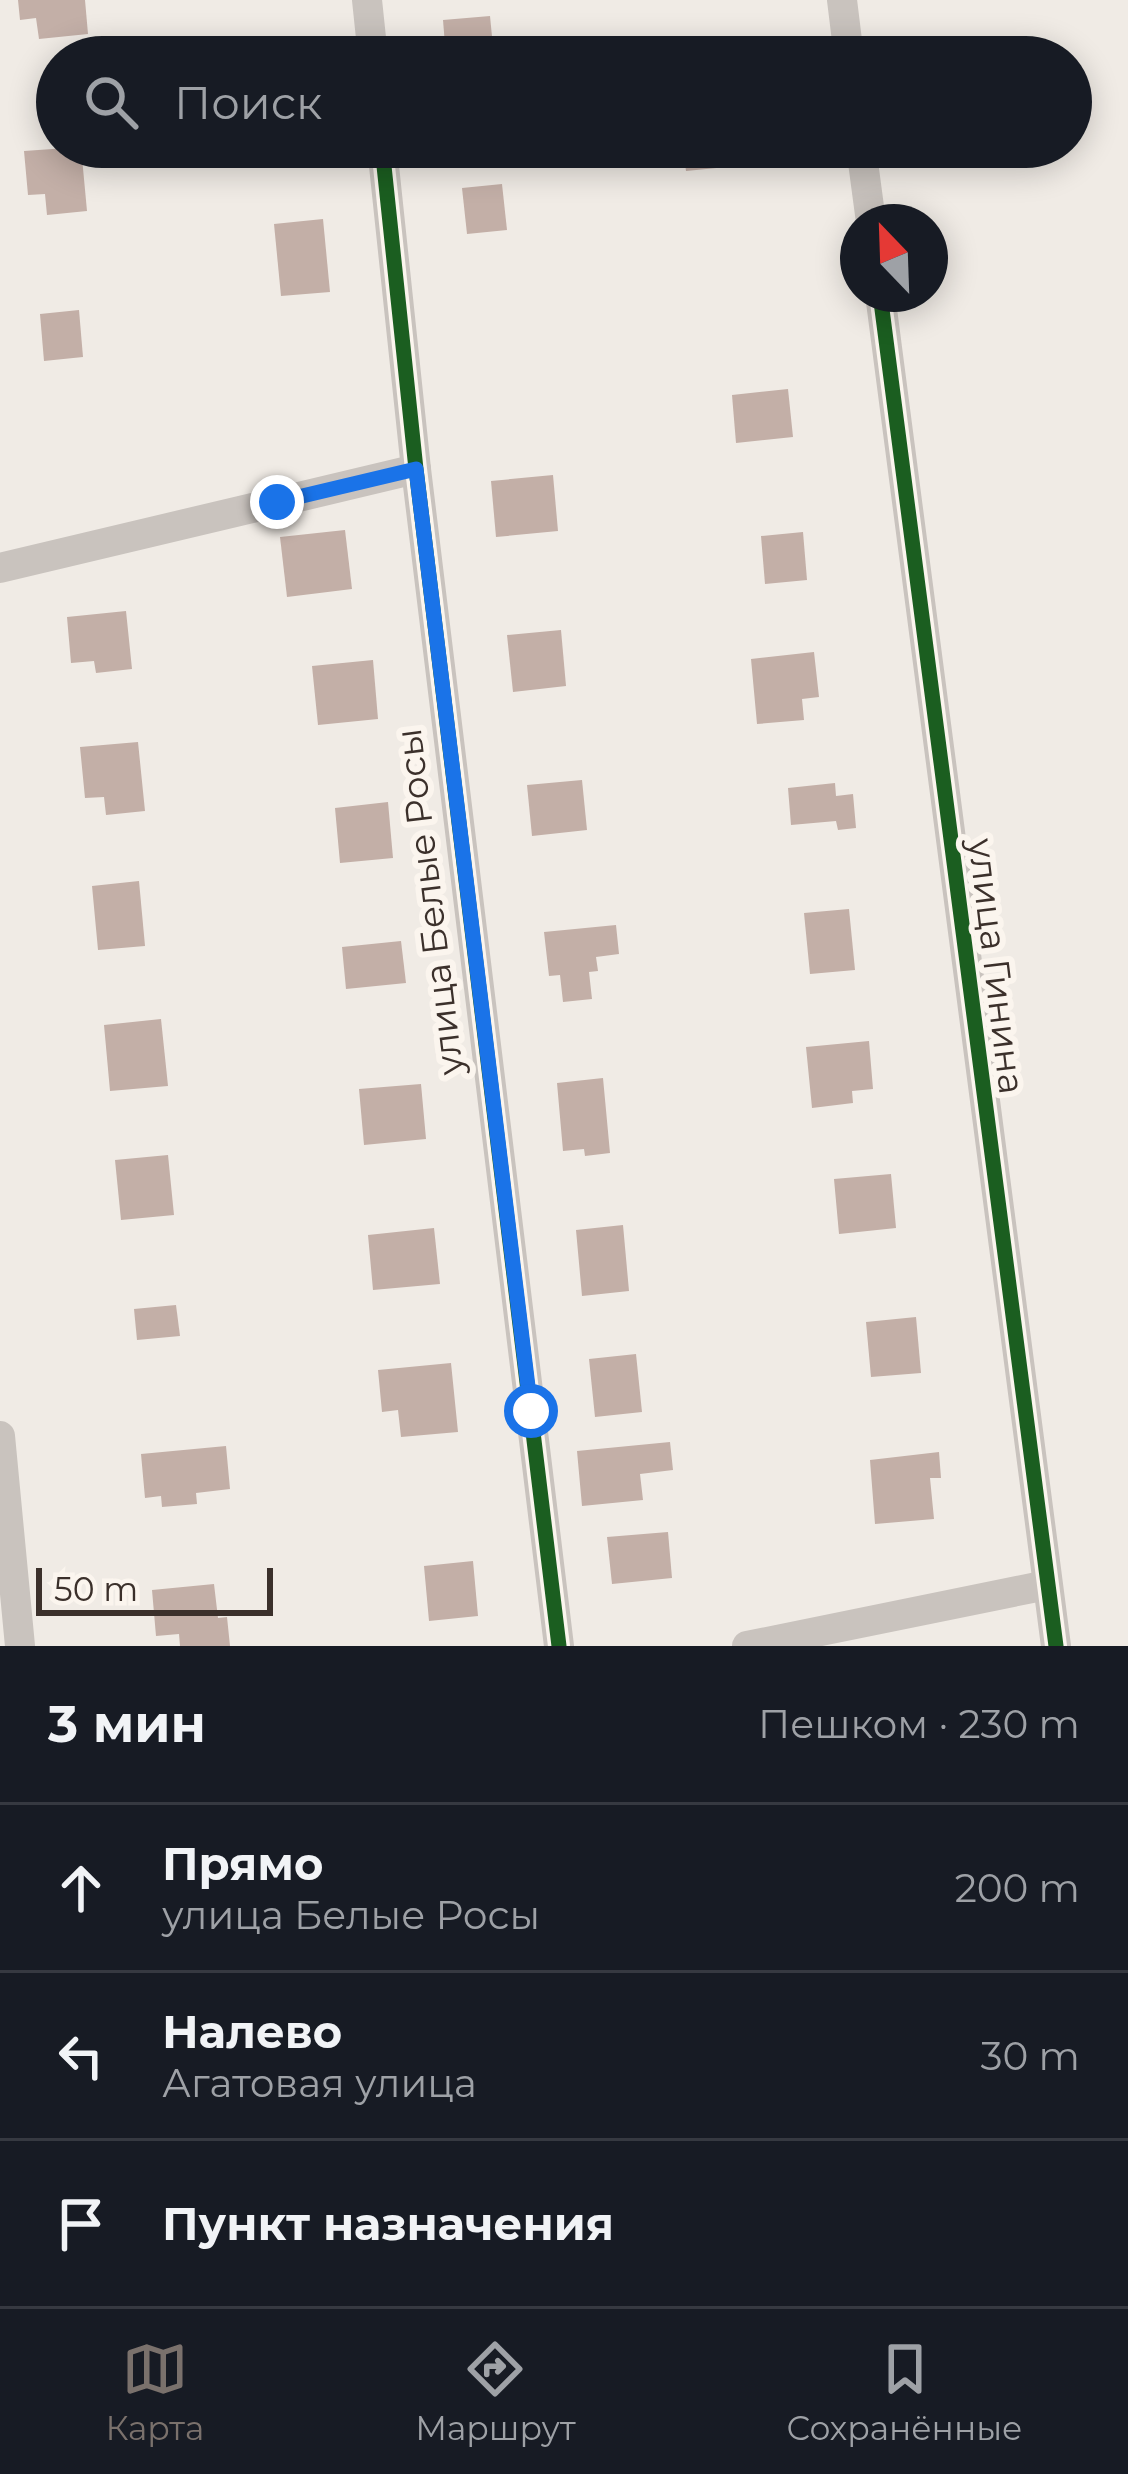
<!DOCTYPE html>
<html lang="ru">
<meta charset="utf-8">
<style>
body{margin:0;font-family:Montserrat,sans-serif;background:#242831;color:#f1f3f6}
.compass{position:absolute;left:840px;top:204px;width:108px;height:108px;border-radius:50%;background:#171b24;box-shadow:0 6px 30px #0003;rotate:337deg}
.scale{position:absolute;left:36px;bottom:30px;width:237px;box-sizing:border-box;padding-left:12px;border:6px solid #3b302b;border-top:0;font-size:33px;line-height:42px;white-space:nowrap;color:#3b302b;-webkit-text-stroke:9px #fbf5ee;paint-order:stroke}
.stop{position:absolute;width:36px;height:36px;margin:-27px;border:9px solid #1a73e8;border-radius:50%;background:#fff}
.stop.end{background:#1a73e8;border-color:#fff;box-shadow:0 3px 12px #0008}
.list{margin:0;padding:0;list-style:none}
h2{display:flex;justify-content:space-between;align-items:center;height:156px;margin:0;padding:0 48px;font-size:51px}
h2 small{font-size:39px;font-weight:400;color:#9ea1a6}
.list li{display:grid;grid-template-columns:78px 1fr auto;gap:36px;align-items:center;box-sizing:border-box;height:168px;padding:0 48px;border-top:3px solid #363941}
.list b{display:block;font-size:45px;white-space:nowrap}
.list p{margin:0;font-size:39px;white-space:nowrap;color:#9ea1a6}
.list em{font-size:39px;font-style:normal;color:#9ea1a6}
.icon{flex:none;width:66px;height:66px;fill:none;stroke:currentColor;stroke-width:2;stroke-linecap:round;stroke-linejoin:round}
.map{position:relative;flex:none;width:1128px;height:1646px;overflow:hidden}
.search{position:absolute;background:#171b24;box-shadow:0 6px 30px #0003;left:36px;right:36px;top:36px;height:132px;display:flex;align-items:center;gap:30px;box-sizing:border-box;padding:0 42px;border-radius:66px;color:#9ea1a6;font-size:45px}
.sheet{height:660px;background:#171b24}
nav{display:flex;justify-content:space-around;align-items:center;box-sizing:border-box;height:168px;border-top:3px solid #363941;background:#171b24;font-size:33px;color:#9ea1a6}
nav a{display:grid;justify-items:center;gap:6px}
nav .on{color:#7a716c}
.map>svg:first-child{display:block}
.building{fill:#c3afa7}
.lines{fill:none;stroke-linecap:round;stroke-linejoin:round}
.street{stroke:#c9c3be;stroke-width:30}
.cycleway-casing{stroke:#fbf5ee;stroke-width:22}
.cycleway{stroke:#1b5e20;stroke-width:15}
.route{stroke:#1a73e8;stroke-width:15}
.labels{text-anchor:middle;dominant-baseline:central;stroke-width:12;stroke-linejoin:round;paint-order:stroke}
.street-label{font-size:36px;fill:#3b302b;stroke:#fbf5ee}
</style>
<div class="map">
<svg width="1128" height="1646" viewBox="0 0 1128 1646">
<rect width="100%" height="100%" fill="#f0ebe5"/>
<g class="building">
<polygon points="18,0 85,0 88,34 39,39 36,18 20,20"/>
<polygon points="490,16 494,57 446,57 443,20"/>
<polygon points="81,147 87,211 47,215 45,194 28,195 24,151"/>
<polygon points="683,147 755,147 757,164 686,171"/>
<polygon points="502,184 507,230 467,234 462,188"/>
<polygon points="323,219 330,292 281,296 274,224"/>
<polygon points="79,310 83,357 44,361 40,314"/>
<polygon points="788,389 793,437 736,443 732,395"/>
<polygon points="553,475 558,531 496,537 491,481"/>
<polygon points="345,530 352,589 287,597 280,537"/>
<polygon points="803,532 807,580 765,584 761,536"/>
<polygon points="126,611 132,669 96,673 94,661 71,663 67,617"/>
<polygon points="561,630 566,686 513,692 507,635"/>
<polygon points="814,652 819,697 802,699 804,720 757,724 751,659"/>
<polygon points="373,660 378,719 318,725 312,666"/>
<polygon points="138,742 145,811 106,815 104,797 85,798 80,747"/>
<polygon points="582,780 587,830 532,836 527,785"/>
<polygon points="835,783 836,796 853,794 856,828 838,830 836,821 791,825 788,788"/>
<polygon points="388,802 393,858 340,863 335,808"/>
<polygon points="139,881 145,946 98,950 92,886"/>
<polygon points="849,909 855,970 810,974 804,913"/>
<polygon points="616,925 619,954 596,957 598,971 589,972 592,999 563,1002 560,975 549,976 544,932"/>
<polygon points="401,941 406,983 346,989 342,947"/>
<polygon points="161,1019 168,1086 110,1091 104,1025"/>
<polygon points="869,1041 873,1089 852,1091 853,1103 812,1108 806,1047"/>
<polygon points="603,1078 610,1153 585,1156 584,1149 563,1151 557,1083"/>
<polygon points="421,1084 426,1139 364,1145 359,1089"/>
<polygon points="168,1155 174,1215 121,1220 115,1160"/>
<polygon points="891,1174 896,1228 839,1234 834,1179"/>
<polygon points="623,1225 629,1291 582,1296 576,1230"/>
<polygon points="434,1228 440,1284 373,1290 368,1235"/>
<polygon points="176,1305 180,1336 137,1340 134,1309"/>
<polygon points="916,1317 921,1373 871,1377 866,1322"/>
<polygon points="636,1354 642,1412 595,1417 589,1359"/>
<polygon points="451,1363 458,1432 401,1437 398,1410 382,1412 378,1370"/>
<polygon points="670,1442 673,1470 640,1474 643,1500 582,1506 577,1451"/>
<polygon points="226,1446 230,1489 196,1493 197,1504 162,1507 161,1496 145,1498 141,1454"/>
<polygon points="939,1452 941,1478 930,1478 934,1519 875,1524 870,1460"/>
<polygon points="668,1532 672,1578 612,1584 607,1537"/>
<polygon points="473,1561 478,1616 429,1621 424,1566"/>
<polygon points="214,1584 218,1618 227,1617 230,1646 180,1646 179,1634 156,1636 152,1590"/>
</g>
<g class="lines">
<g class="street">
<polyline points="367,0 373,57"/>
<polyline points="842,0 849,57"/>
<polyline points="382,147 416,469 559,1646"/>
<polyline points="861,147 871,222"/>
<polyline points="880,294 1056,1646"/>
<polyline points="0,568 416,469"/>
<polyline points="0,1436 20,1646"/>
<polyline points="747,1646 1047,1585"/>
</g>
<g class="cycleway-casing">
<g id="cycleway">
<polyline points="382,147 416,469 559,1646"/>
<polyline points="880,294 1056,1646"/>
</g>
</g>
<use href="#cycleway" class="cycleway"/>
</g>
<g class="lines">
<polyline class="route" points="277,502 416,469 531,1411"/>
</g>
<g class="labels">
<g class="street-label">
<text transform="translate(429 902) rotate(-97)">улица Белые Росы</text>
<text transform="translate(997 966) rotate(83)">улица Гинина</text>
</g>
</g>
</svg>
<svg class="compass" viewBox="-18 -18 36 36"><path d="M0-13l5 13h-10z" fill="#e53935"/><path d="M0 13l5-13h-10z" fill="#9ea1a6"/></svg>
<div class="scale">50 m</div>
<div class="stop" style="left:531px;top:1411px"></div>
<div class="stop end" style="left:277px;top:502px"></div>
<div class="search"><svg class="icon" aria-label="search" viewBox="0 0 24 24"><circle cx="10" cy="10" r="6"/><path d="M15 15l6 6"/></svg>Поиск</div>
</div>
<section class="sheet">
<h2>3 мин<small>Пешком · 230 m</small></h2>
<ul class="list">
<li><svg class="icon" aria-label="ahead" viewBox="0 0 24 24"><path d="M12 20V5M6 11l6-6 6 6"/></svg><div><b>Прямо</b><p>улица Белые Росы</p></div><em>200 m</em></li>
<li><svg class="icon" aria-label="left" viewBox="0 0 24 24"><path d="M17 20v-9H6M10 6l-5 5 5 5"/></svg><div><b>Налево</b><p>Агатовая улица</p></div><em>30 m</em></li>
<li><svg class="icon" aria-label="arrive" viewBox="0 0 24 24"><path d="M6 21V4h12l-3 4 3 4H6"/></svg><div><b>Пункт назначения</b></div></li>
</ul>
</section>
<nav>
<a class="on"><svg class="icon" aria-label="map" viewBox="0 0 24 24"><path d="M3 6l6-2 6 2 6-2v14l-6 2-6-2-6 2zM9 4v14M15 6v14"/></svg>Карта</a>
<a><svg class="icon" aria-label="directions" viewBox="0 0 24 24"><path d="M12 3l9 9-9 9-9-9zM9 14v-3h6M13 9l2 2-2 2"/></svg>Маршрут</a>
<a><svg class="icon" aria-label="saved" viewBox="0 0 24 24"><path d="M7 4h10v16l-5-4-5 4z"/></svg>Сохранённые</a>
</nav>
